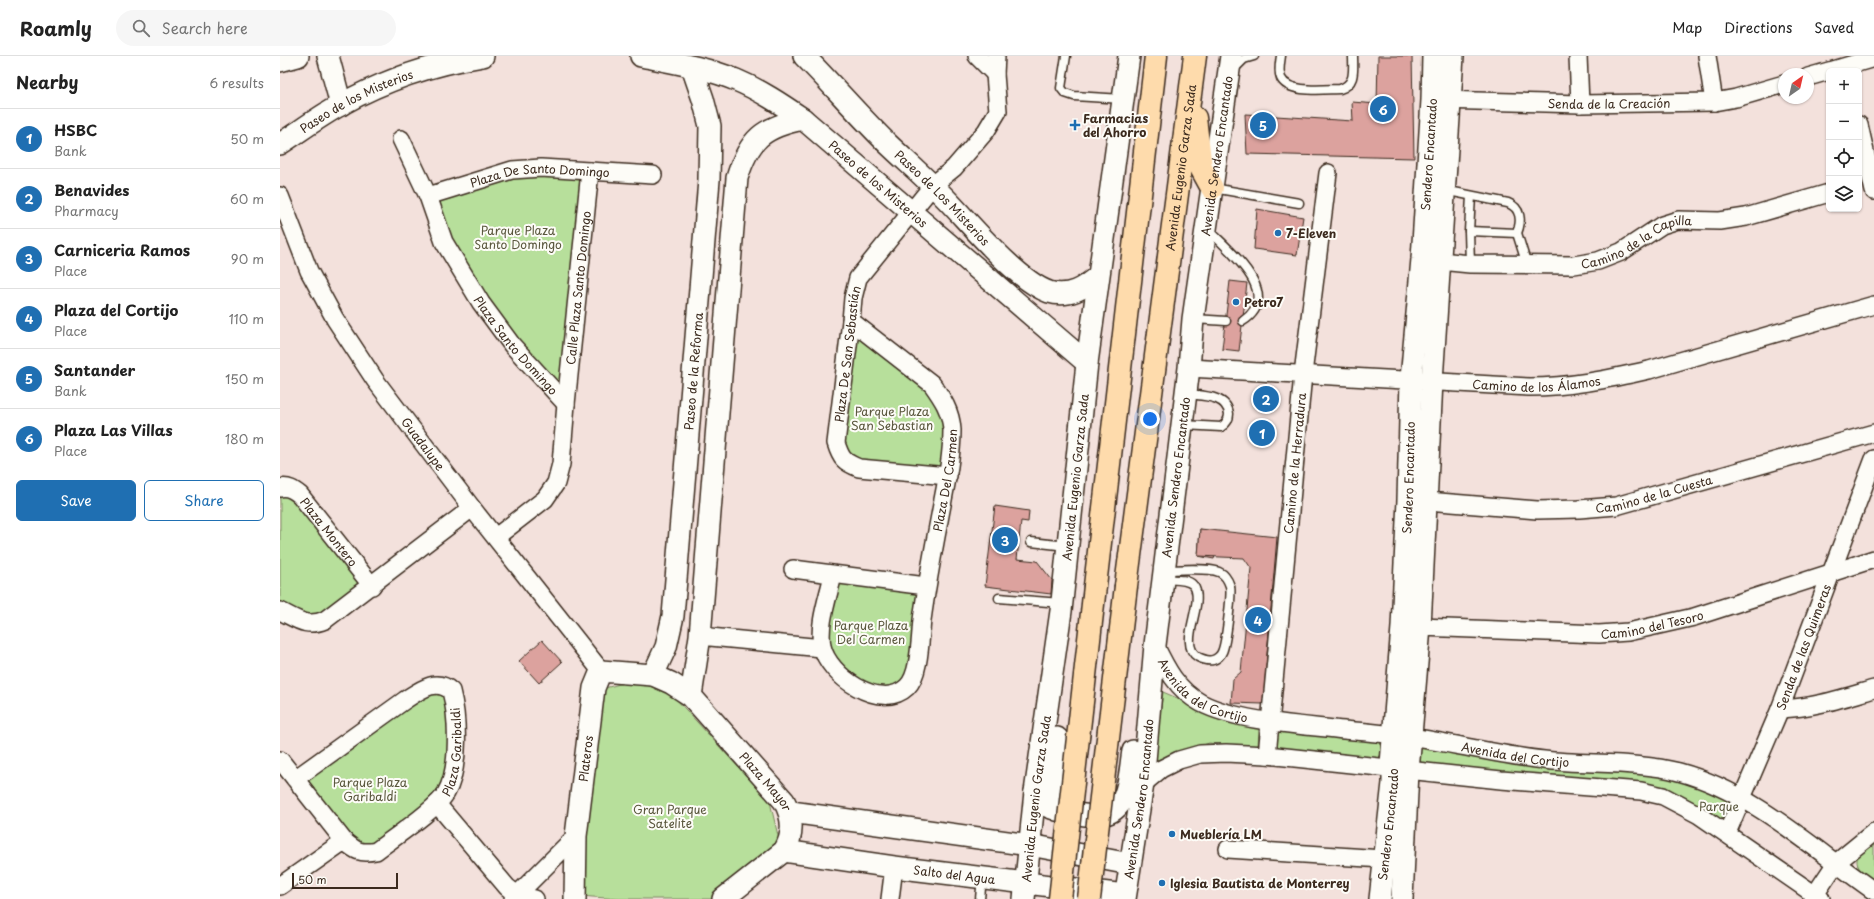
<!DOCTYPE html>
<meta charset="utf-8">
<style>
body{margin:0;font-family:"Playpen Sans",sans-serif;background:#f6f6f6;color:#222}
.controls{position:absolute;right:12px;top:12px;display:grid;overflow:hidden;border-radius:6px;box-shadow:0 1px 3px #0004}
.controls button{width:36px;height:36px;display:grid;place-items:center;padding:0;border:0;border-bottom:1px solid #e0e0e0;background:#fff;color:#222;font:20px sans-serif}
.compass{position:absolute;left:1498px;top:12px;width:36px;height:36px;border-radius:50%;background:#fff;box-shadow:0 1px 3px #0004;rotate:34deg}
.scale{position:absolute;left:12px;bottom:10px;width:106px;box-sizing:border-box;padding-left:4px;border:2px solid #3b2a1e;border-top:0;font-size:11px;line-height:14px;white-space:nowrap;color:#3b2a1e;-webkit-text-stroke:3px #fdfcf7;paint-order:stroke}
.you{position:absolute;left:870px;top:363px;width:14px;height:14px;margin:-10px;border:3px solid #fff;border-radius:50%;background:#1a73e8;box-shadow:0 0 0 6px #1a73e833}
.badge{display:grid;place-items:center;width:26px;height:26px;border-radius:50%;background:#1f6fb2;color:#fff;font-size:13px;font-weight:700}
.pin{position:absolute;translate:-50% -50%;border:2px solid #fff;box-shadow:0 1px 4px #0006}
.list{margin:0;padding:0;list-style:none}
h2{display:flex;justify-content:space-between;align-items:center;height:52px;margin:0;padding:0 16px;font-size:17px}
h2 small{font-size:13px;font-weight:400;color:#767676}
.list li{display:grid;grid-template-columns:26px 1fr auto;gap:12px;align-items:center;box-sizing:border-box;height:60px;padding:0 16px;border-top:1px solid #e0e0e0}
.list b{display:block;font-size:15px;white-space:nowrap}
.list p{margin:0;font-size:13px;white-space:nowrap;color:#767676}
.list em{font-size:13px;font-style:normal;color:#767676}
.actions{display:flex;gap:8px;padding:12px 16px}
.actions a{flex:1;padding:9px 0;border:1px solid #1f6fb2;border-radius:6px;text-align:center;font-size:14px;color:#1f6fb2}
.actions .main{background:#1f6fb2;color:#fff}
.icon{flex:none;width:22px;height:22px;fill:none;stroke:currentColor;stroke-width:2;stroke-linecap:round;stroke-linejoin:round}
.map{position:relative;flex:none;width:1594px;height:843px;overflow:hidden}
header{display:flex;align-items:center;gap:24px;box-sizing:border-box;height:56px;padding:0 20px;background:#fff;border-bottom:1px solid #e0e0e0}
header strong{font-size:19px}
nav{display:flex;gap:22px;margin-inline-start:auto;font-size:14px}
.search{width:280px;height:36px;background:#f6f6f6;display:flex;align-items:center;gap:10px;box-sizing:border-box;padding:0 14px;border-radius:22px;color:#767676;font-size:15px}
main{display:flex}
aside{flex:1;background:#fff}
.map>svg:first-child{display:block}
.green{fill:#b7df9b;stroke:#79845c}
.building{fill:#dca29e;stroke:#3b2a1e}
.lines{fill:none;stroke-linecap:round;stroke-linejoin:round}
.service-casing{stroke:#3b2a1e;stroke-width:11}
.minor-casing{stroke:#3b2a1e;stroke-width:20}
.tertiary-casing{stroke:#3b2a1e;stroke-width:24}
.trunk-casing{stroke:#3b2a1e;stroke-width:25}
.service{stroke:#fdfcf7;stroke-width:8}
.minor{stroke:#fdfcf7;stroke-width:17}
.tertiary{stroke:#fdfcf7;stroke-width:21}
.trunk{stroke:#fedbac;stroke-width:22}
.trunk-bridge-casing{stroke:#3b2a1e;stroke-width:25;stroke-linecap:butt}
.trunk-bridge{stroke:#fedbac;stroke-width:22}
.poi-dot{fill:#1f6fb2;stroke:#fdfcf7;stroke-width:1.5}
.labels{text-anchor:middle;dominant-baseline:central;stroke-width:4;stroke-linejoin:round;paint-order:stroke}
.street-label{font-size:12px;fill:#3b2a1e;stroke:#fdfcf7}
.poi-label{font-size:12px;font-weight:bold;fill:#3b2a1e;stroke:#fdfcf7;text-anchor:start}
.park-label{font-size:12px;fill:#5a573d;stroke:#fdfcf7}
</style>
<header>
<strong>Roamly</strong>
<div class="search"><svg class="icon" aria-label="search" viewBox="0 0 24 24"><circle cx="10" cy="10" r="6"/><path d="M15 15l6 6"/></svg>Search here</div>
<nav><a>Map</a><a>Directions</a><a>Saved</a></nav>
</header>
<main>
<aside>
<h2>Nearby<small>6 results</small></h2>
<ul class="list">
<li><span class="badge">1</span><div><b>HSBC</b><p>Bank</p></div><em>50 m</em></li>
<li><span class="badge">2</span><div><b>Benavides</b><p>Pharmacy</p></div><em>60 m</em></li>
<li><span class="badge">3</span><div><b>Carniceria Ramos</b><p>Place</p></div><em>90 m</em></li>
<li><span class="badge">4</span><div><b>Plaza del Cortijo</b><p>Place</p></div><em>110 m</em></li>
<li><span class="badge">5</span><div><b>Santander</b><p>Bank</p></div><em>150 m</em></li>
<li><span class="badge">6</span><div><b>Plaza Las Villas</b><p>Place</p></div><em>180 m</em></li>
</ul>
<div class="actions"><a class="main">Save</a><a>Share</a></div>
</aside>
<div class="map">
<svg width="1594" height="843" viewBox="0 0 1594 843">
<rect width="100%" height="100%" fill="#f3e1dc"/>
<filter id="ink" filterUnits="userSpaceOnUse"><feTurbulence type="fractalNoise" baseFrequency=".025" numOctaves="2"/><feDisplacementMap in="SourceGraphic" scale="8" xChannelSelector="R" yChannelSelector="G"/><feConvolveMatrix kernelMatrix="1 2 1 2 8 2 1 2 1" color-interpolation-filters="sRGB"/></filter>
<g filter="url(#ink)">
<g class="green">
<polygon points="310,115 286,348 201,247 148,140 207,121"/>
<polygon points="571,265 662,341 668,420 560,400"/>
<polygon points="4,431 92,530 45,564 0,555 0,432"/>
<polygon points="553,519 646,530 628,630 583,636 542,592"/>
<polygon points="347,626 386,632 490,746 499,784 431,843 339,843 300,840 314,635"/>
<polygon points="144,633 171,635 167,736 85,797 15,723"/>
<polygon points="883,636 918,651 979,667 978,693 929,687 874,705"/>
<polygon points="995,670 1110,684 1096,706 995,694"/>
<polygon points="1138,687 1393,720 1455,742 1447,767 1436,764 1410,748 1138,710"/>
<path d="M1594,789V826C1584,820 1576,813 1577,801Z"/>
</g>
<g class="building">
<polygon points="1098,0 1132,0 1134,102 967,98 965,58 1073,65 1072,46 1097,48"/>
<polygon points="977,153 1023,161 1017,199 974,193"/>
<polygon points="950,225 967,227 959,295 942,293"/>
<polygon points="715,450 749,455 748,466 741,465 737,503 757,505 772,524 771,538 705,530"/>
<polygon points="920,473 941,478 934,503 918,500"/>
<polygon points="920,473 997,481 983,648 951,647 953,623 961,616 971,512 964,502 918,500"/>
<polygon points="262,584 282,606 259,627 239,605"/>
</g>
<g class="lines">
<g class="service-casing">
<g id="service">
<polyline points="786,0 781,32 785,37 794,40 843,43"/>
<path d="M1001,0C1000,7 998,15 1001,22C1008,38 1045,33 1060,33C1076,28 1073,14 1073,0"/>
<polyline points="954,13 964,3 974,0"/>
<polyline points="933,132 1019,147"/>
<path d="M1164,134L1228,147C1241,152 1242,165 1237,177L1189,175"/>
<path d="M929,174C949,195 1004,238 963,265"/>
<polyline points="1237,177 1247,209"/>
<polyline points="1190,208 1189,175 1191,140"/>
<polyline points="914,263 946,265"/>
<path d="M903,369L941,371C946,368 949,363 949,358C947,339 922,340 907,338"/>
<polyline points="751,486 787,490"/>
<path d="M884,523C892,524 907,522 913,529C927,545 896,588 918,601C922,603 929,605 933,604C937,603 941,599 942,596C946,588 952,538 950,530C948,524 944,518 939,516C928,511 897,514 884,514"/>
<polyline points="719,542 781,547"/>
<polyline points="700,843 702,821"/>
</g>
</g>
<g class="minor-casing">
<g id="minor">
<polyline points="697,0 715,18"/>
<polyline points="1298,0 1300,48"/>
<polyline points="1427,0 1434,46"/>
<polyline points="1550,15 1594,2"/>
<polyline points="1528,21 1549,15"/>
<path id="s1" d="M1159,44L1300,48L1434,46L1456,42L1504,28"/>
<polyline points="1579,69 1594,135"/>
<path id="s2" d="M121,83L148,140L164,186L201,247L232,289L286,348"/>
<path id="s3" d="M0,140L29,215L55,263L95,324L192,452L321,615"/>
<path id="s4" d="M148,140L232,114L261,112L373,119"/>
<path id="s5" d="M1160,205L1190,208L1294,209L1318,205L1341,196L1382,169L1398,164L1440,165L1466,161L1549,137"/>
<path id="s6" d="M909,312L1249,331C1290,331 1329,323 1369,314L1594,249"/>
<path id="s7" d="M668,420L579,412C564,406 561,403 556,387L571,265L573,242L578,222L653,129L674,112L706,75L718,55L715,18L716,0"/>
<path id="s8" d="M0,432C8,430 14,434 20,439L92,530"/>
<path id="s9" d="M1147,445L1257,454L1299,453L1336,450L1594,377"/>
<path id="s10" d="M216,481L265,443L276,427L281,408L286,348L310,115"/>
<polyline points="513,513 646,530"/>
<path id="s11" d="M553,519C548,542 538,568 542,590C548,620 601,656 627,631C640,619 640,582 642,564C647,527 654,491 661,454C666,428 672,401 672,374C671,355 662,342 652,328L571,265"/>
<path d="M0,555C17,563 26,572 45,564L192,452"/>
<path id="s12" d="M1140,571L1319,578L1348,576L1414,561L1594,503"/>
<polyline points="420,580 542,592"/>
<path id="s13" d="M875,589C886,612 897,634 921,647C958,666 1022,669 1064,674C1087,676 1109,678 1131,681C1176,688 1220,699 1264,704C1307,709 1358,705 1399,716C1473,736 1532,792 1594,835"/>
<path d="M1500,653C1533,652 1563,642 1594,633"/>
<path id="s14" d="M987,699L1023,318L1048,117"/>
<path id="s15" d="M0,704L1,705L64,785C76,795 80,798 96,795C113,782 156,754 166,737C180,713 178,661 171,635C156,621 139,635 125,644L15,723"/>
<polyline points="863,728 881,713 899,704 920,698 946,697 987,699 1221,724 1361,735 1383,740 1419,759 1541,843"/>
<polyline points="157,748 227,831 237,839 255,843"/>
<path id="s16" d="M1447,777L1500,653L1594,403"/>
<polyline points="948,793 1103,803"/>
<polyline points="0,830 64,785"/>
<polyline points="233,843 296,780"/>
<polyline points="610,843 614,811"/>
<polyline points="1532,843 1556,807 1594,776"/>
</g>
</g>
<g class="tertiary-casing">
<g id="tertiary">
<polyline points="48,0 61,49"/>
<path id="s17" d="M361,0C391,6 428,12 456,24C480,34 501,48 523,63L807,307"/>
<path id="s18" d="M524,0C553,29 579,60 608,88C629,108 650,126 670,147C693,171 739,226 769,236C789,242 804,232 818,220"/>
<polyline points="0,5 18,0"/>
<path id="s19" d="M0,88C20,75 40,60 62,48C105,24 154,8 203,0"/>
<path id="s20" d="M373,619L386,591L393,560L429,124L430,70L423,43L412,11"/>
<path d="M411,640L420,580L457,122C469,83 483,71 523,63"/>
<polyline points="777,682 771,742 777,754"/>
<path d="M755,736C759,742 762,747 767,750C774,754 781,754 788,756C807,760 829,765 841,746C850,733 850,711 853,695"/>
<polyline points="511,756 750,789 850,808"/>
<path id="s21" d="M504,795L614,811L845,839"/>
<path id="s22" d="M295,843L296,780L314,632L321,615L373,619L391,627L411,640L504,745C513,761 514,779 504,795L443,843"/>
<path id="s23" d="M744,843L755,736L781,555L807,307L849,0"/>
<path id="s24" d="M845,843L863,728L875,589L909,312L913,263L951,0"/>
<path id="s25" d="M1100,843L1113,727V712L1111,708L1122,571L1128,444L1131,323L1142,203L1152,44L1153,0"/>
<polyline points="1122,843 1128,715 1140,571 1152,325 1173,0"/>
</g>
</g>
<g class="trunk-casing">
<g id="trunk">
<polyline points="915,62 921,112 932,132"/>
<polyline points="815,530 876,0"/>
<path id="s26" d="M846,530L915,0"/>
</g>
</g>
<use href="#service" class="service"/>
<use href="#minor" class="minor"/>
<use href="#tertiary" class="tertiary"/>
<use href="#trunk" class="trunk"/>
<g class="trunk-bridge-casing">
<g id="trunk-bridge">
<polyline points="780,843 815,530"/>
<polyline points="809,843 846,530"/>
</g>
</g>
<use href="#trunk-bridge" class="trunk-bridge"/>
</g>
</g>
<g class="poi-dot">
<path d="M793 63h4v4h4v4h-4v4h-4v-4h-4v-4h4z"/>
<circle cx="998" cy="177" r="4"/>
<circle cx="956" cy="246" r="4"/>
<circle cx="892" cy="778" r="4"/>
<circle cx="882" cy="827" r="4"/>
</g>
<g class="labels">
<g class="street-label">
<text stroke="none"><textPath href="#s19" startOffset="88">Paseo de los Misterios</textPath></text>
<text stroke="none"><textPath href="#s1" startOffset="170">Senda de la Creación</textPath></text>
<text stroke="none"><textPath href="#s25" startOffset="747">Sendero Encantado</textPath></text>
<text stroke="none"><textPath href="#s24" startOffset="749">Avenida Sendero Encantado</textPath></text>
<text stroke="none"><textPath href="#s26" startOffset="422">Avenida Eugenio Garza Sada</textPath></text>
<text stroke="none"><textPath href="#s4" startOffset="115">Plaza De Santo Domingo</textPath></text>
<text stroke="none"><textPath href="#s17" startOffset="275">Paseo de los Misterios</textPath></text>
<text stroke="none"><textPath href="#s18" startOffset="198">Paseo de Los Misterios</textPath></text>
<text stroke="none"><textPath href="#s5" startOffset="202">Camino de la Capilla</textPath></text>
<text stroke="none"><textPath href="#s10" startOffset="278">Calle Plaza Santo Domingo</textPath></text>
<text stroke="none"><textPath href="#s2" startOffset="238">Plaza Santo Domingo</textPath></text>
<text stroke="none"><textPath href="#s7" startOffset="215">Plaza De San Sebastián</textPath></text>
<text stroke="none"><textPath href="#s20" startOffset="308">Paseo de la Reforma</textPath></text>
<text stroke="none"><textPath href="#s6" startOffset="348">Camino de los Álamos</textPath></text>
<text stroke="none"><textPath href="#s3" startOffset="288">Guadalupe</textPath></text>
<text stroke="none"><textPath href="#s14" startOffset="293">Camino de la Herradura</textPath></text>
<text stroke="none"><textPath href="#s23" startOffset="425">Avenida Eugenio Garza Sada</textPath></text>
<text stroke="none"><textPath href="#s24" startOffset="425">Avenida Sendero Encantado</textPath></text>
<text stroke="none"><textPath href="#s25" startOffset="423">Sendero Encantado</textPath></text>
<text stroke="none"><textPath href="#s11" startOffset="393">Plaza Del Carmen</textPath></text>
<text stroke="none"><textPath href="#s9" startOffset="229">Camino de la Cuesta</textPath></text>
<text stroke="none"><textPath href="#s8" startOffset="69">Plaza Montero</textPath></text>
<text stroke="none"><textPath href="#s12" startOffset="233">Camino del Tesoro</textPath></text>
<text stroke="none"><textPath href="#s16" startOffset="201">Senda de las Quimeras</textPath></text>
<text stroke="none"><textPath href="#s13" startOffset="70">Avenida del Cortijo</textPath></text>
<text stroke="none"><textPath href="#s15" startOffset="272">Plaza Garibaldi</textPath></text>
<text stroke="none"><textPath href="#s13" startOffset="395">Avenida del Cortijo</textPath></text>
<text stroke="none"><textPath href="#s22" startOffset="141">Plateros</textPath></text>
<text stroke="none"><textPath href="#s22" startOffset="440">Plaza Mayor</textPath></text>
<text stroke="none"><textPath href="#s23" startOffset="101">Avenida Eugenio Garza Sada</textPath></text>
<text stroke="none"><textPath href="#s24" startOffset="101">Avenida Sendero Encantado</textPath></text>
<text stroke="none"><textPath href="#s25" startOffset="75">Sendero Encantado</textPath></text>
<text stroke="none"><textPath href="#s21" startOffset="172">Salto del Agua</textPath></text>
</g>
<g class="poi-label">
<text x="803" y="62">Farmacias<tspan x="803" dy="14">del Ahorro</tspan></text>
<text x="1006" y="177">7-Eleven</text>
<text x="964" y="246">Petro7</text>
<text x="900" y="778">Mueblería LM</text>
<text x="890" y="827">Iglesia Bautista de Monterrey</text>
</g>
<g class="park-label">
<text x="238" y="174">Parque Plaza<tspan x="238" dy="14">Santo Domingo</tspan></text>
<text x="612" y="355">Parque Plaza<tspan x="612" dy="14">San Sebastian</tspan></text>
<text x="591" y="569">Parque Plaza<tspan x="591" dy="14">Del Carmen</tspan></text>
<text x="90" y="726">Parque Plaza<tspan x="90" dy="14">Garibaldi</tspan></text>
<text x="1439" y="750">Parque</text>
<text x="390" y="753">Gran Parque<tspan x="390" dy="14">Satelite</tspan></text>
</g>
</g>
</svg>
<div class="controls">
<button>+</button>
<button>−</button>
<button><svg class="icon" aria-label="locate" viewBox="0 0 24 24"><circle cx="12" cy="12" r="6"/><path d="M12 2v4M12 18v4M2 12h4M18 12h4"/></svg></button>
<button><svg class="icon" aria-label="layers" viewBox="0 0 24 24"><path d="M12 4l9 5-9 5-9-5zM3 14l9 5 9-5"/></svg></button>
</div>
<svg class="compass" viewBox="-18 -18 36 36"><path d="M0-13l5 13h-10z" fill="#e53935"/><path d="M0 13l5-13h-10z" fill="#767676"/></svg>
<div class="scale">50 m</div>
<div class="you"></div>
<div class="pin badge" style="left:982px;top:377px">1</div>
<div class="pin badge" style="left:986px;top:343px">2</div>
<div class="pin badge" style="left:725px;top:484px">3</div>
<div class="pin badge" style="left:978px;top:564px">4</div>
<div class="pin badge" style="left:983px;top:69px">5</div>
<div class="pin badge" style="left:1103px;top:53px">6</div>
</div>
</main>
